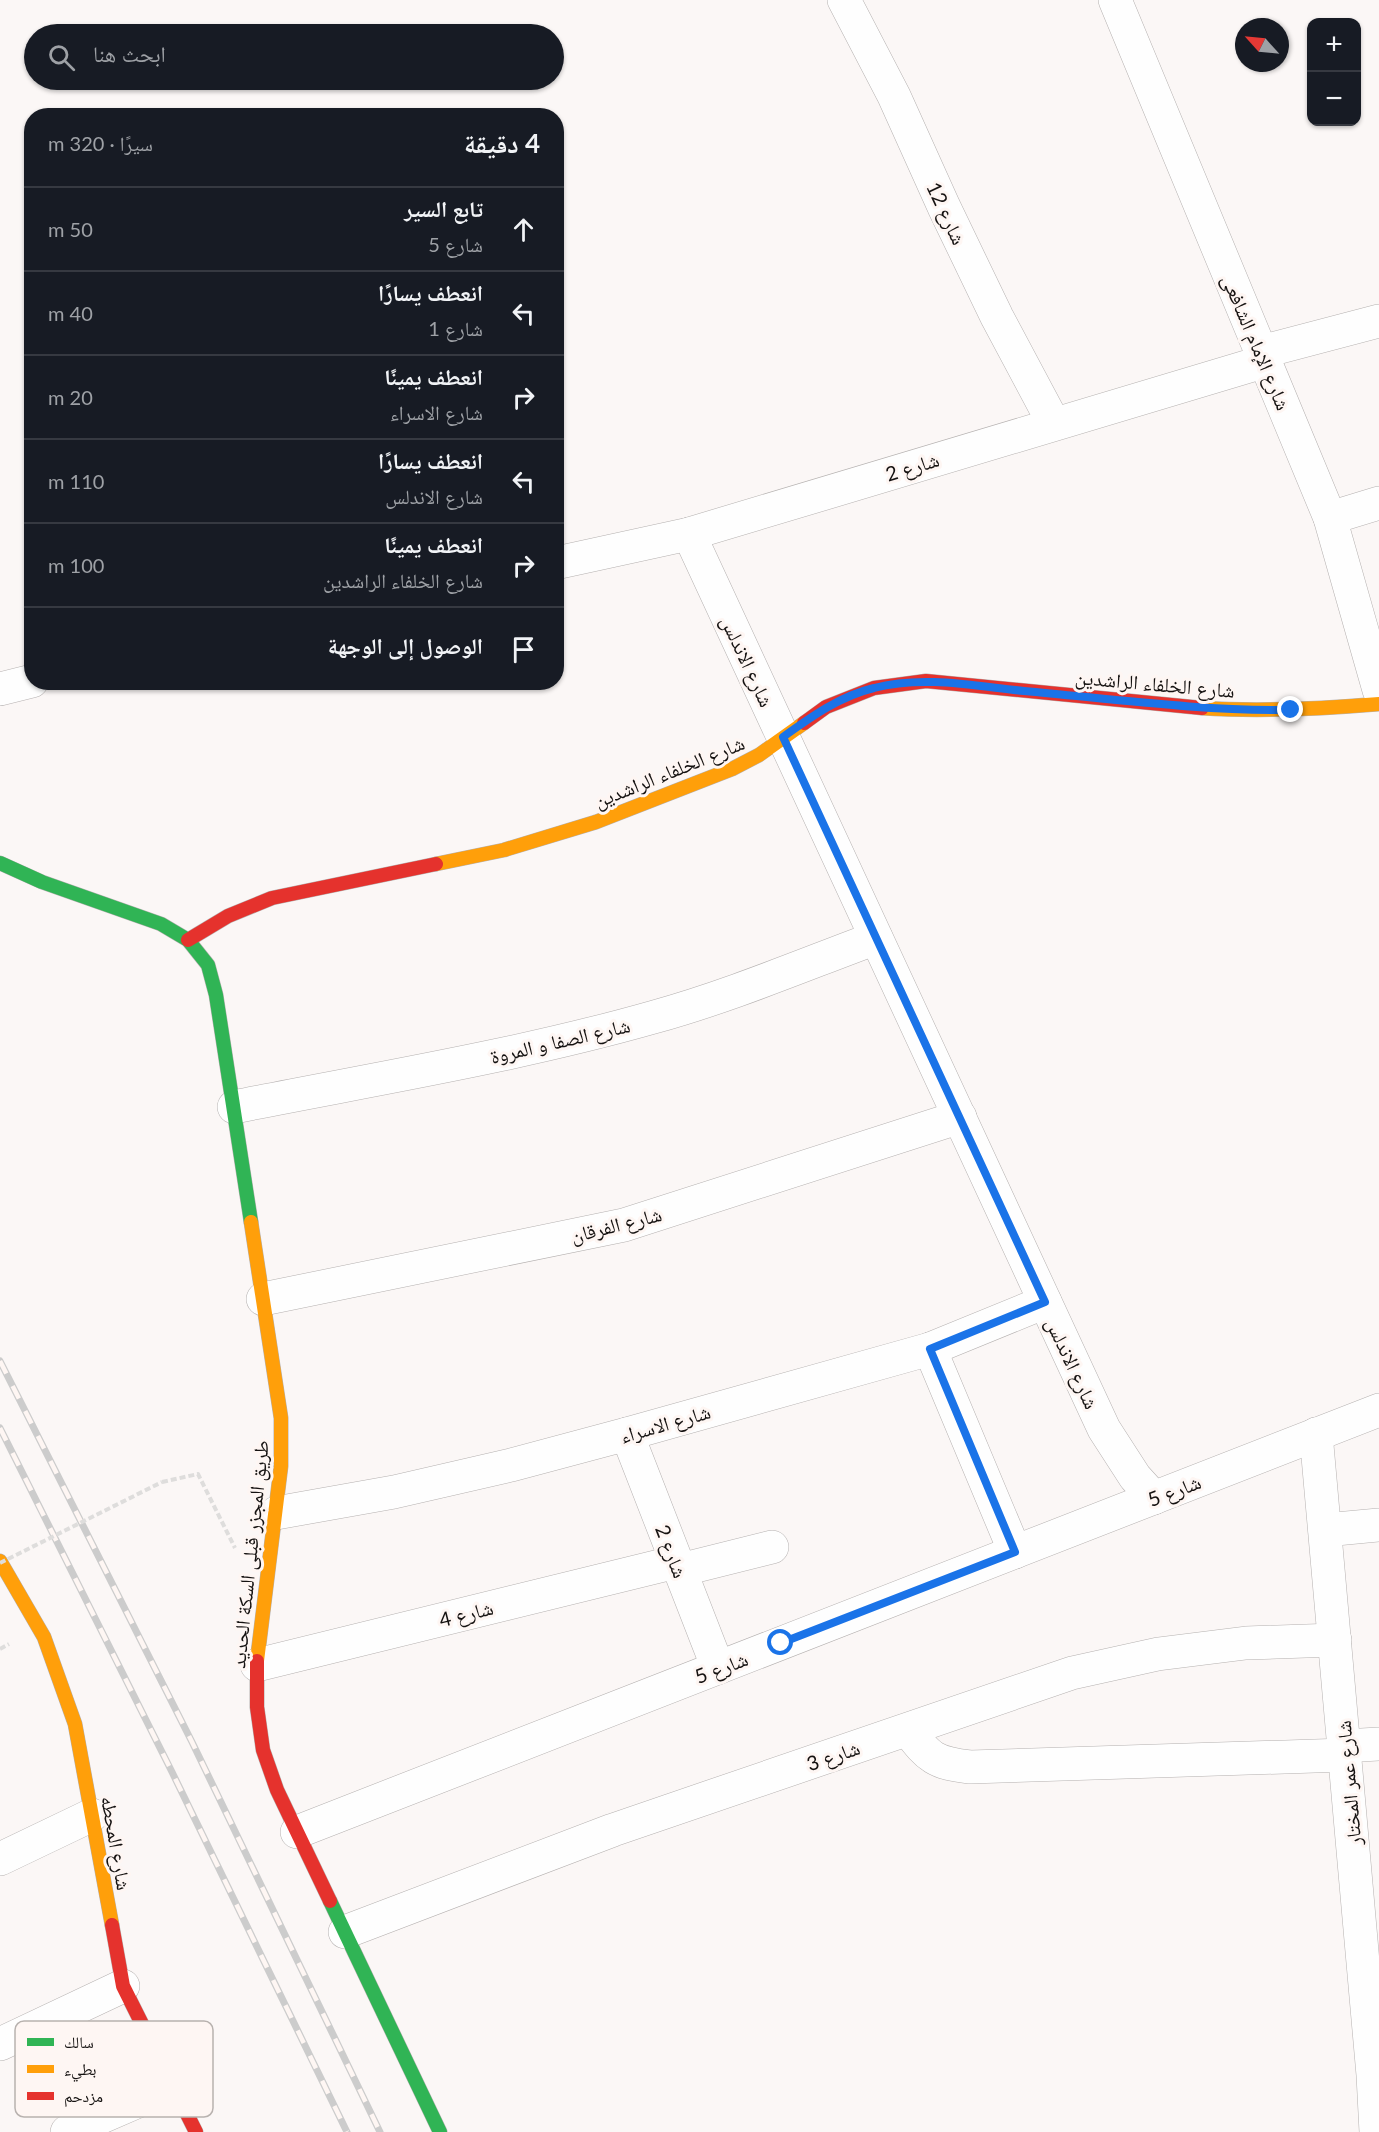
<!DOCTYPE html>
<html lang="ar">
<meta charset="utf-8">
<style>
body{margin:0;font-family:Lato,"Noto Naskh Arabic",sans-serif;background:#20242c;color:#f1f3f6;direction:rtl}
.controls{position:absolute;right:18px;top:18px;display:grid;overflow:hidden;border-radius:12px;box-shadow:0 2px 4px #0004}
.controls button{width:54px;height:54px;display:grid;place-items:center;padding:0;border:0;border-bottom:2px solid #363941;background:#171b24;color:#f1f3f6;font:30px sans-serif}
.compass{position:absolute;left:1235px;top:18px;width:54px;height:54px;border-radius:50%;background:#171b24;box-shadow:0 2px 4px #0004;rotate:297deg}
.stop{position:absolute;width:18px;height:18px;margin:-14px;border:4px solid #1a73e8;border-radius:50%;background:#fff}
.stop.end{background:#1a73e8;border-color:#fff;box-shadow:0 2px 6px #0008}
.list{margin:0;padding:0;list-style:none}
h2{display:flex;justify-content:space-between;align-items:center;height:78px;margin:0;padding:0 24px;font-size:26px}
h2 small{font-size:20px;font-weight:400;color:#9ea1a6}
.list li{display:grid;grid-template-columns:39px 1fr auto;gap:18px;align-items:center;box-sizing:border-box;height:84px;padding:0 24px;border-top:2px solid #363941}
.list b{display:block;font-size:22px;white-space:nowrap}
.list p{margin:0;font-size:20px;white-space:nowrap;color:#9ea1a6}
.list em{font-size:20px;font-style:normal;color:#9ea1a6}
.icon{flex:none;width:33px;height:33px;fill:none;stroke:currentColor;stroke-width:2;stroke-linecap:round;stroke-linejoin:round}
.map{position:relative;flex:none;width:1379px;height:2132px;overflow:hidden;direction:ltr}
.search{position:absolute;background:#171b24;box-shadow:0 2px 4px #0004;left:24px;top:24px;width:540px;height:66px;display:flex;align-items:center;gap:15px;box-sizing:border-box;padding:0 21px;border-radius:33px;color:#9ea1a6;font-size:22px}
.panel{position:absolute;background:#171b24;box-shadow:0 2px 4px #0004;left:24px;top:108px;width:540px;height:582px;border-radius:24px;direction:rtl}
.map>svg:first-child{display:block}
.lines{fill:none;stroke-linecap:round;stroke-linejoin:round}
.street-casing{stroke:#b5b1b0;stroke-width:34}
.fast-casing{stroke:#b5b1b0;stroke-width:15}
.slow-casing{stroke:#b5b1b0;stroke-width:15}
.jam-casing{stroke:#b5b1b0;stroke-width:15}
.path{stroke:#dedddc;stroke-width:4;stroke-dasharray:6 3;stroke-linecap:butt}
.street{stroke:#fefefe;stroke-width:33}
.fast{stroke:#30b455;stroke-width:14}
.slow{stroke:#ff9f0a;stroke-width:14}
.jam{stroke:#e5322d;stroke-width:14}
.rail-casing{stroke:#ccc;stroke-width:7}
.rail{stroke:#fef6f3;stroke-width:4.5;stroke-dasharray:14;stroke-linecap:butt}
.path-bridge{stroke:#dedddc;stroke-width:4;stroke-dasharray:6 3;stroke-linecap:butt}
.route{stroke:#1a73e8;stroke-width:8}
.labels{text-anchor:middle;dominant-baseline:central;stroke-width:6;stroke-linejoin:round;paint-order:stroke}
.street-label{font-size:20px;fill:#151211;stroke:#fef6f3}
.key{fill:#fef6f3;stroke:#b8b2af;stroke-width:1.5}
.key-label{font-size:16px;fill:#151211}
</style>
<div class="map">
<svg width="1379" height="2132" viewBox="0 0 1379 2132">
<rect width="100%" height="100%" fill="#fbf7f6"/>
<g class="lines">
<g class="street-casing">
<g id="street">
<polyline points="844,0 894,96 944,207 997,317 1054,424"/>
<polyline points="1115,0 1330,518 1379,690"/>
<polyline points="1261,352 1379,321"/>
<polyline points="1330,518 1379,503"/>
<polyline points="689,534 1104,1429 1135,1477 1154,1498"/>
<polyline points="556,563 689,534 1266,361"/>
<polyline points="0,689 32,681"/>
<path d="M234,1107C374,1079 517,1056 654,1017C730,996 803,965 876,938"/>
<polyline points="263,1299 624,1225 960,1117"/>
<polyline points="930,1349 1015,1552"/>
<polyline points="627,1434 718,1668"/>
<polyline points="1316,1434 1373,2075 1376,2132"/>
<polyline points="276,1513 394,1492 511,1465 627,1434 930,1349 1045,1302"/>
<polyline points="1325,1530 1379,1525"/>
<polyline points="680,1570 772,1547"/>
<polyline points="257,1665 676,1562"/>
<path d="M908,1730C929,1758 935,1763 970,1767L1345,1755"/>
<polyline points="1344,1746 1379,1744"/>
<polyline points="297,1832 1379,1410"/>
<polyline points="0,1859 92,1815"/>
<polyline points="345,1932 613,1830 1072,1673 1158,1654 1246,1643 1335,1640"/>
<polyline points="0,2044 123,1986"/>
<polyline points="67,2132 173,2086"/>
</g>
</g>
<g class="fast-casing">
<g id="fast">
<polyline points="0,863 42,882 161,924 188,940 208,965 216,995 251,1222"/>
<polyline points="330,1901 440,2132"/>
</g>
</g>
<g class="slow-casing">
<g id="slow">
<path d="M1202,708C1261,712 1319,709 1379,704"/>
<polyline points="436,864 504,850 596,822 732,769 759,755 804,723"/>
<polyline points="251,1222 281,1418 281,1466 257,1661"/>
<polyline points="0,1561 44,1637 75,1724 112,1925"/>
</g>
</g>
<g class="jam-casing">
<g id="jam">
<polyline points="804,723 826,707 874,688 926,681 1202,708"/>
<polyline points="188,940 228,916 272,898 436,864"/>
<polyline points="257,1661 257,1707 263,1750 277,1790 330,1901"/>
<polyline points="112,1925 123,1986 196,2132"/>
</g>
</g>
<g class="path">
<polyline points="162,1482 198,1474 235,1548"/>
<polyline points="0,1649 9,1644"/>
</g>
<use href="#street" class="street"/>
<use href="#fast" class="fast"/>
<use href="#slow" class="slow"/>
<use href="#jam" class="jam"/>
<g class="rail-casing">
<g id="rail">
<polyline points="0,1361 192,1742 380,2132"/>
<polyline points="0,1428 172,1772 347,2132"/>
</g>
</g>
<use href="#rail" class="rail"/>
<polyline class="path-bridge" points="0,1563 162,1482"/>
</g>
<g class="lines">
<path class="route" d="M781,1643L1015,1552L930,1349L1045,1302L783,737C811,717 840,696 874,688C923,675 975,686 1024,691C1113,699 1202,711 1291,710"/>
</g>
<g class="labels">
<g class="street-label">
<text transform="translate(947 213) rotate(65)">شارع 12</text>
<text transform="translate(1257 342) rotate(67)">شارع الإمام الشافعى</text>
<text transform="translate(912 466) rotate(-17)">شارع 2</text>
<text transform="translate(748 661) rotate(65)">شارع الاندلس</text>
<text transform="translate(1155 683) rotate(5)">شارع الخلفاء الراشدين</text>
<text transform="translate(669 771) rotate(-22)">شارع الخلفاء الراشدين</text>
<text transform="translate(560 1040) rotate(-13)">شارع الصفا و المروة</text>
<text transform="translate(616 1224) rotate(-14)">شارع الفرقان</text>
<text transform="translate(1073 1363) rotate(65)">شارع الاندلس</text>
<text transform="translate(665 1423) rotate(-16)">شارع الاسراء</text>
<text transform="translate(1174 1490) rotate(-21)">شارع 5</text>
<text transform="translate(672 1551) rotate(69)">شارع 2</text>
<text transform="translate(249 1554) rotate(-84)">طريق المجزر قبلى السكة الحديد</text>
<text transform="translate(466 1613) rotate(-14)">شارع 4</text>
<text transform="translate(721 1667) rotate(-21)">شارع 5</text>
<text transform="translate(833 1755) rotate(-19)">شارع 3</text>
<text transform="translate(1348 1783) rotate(-95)">شارع عمر المختار</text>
<text transform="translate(117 1843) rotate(80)">شارع المحطه</text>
</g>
</g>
<rect x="15" y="2021" width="198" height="96" rx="9" class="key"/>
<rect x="27" y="2038" width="27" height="8" fill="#30b455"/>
<rect x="27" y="2065" width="27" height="8" fill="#ff9f0a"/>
<rect x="27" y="2092" width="27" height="8" fill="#e5322d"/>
<g class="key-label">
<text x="64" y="2048">سالك</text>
<text x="64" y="2075">بطيء</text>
<text x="64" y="2102">مزدحم</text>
</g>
</svg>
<div class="controls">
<button>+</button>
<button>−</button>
</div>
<svg class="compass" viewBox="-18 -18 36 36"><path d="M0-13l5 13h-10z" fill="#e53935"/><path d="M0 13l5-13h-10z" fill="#9ea1a6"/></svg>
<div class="stop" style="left:781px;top:1643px"></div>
<div class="stop end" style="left:1291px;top:710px"></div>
<div class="search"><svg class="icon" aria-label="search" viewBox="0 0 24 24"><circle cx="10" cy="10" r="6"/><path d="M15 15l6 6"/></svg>ابحث هنا</div>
<section class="panel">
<h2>4 دقيقة<small>سيرًا · 320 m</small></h2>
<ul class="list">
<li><svg class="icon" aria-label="ahead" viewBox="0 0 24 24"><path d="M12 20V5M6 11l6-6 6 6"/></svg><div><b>تابع السير</b><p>شارع 5</p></div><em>50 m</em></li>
<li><svg class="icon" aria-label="left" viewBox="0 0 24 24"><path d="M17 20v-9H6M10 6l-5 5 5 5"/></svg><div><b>انعطف يسارًا</b><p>شارع 1</p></div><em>40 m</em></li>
<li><svg class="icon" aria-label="right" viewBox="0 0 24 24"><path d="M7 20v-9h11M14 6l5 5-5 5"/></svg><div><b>انعطف يمينًا</b><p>شارع الاسراء</p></div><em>20 m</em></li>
<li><svg class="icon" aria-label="left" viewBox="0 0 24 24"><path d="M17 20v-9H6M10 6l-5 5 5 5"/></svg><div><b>انعطف يسارًا</b><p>شارع الاندلس</p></div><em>110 m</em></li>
<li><svg class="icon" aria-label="right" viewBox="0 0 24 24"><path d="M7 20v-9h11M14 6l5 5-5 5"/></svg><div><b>انعطف يمينًا</b><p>شارع الخلفاء الراشدين</p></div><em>100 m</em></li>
<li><svg class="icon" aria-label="arrive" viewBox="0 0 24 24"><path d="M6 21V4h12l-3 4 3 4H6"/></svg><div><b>الوصول إلى الوجهة</b></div></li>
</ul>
</section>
</div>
